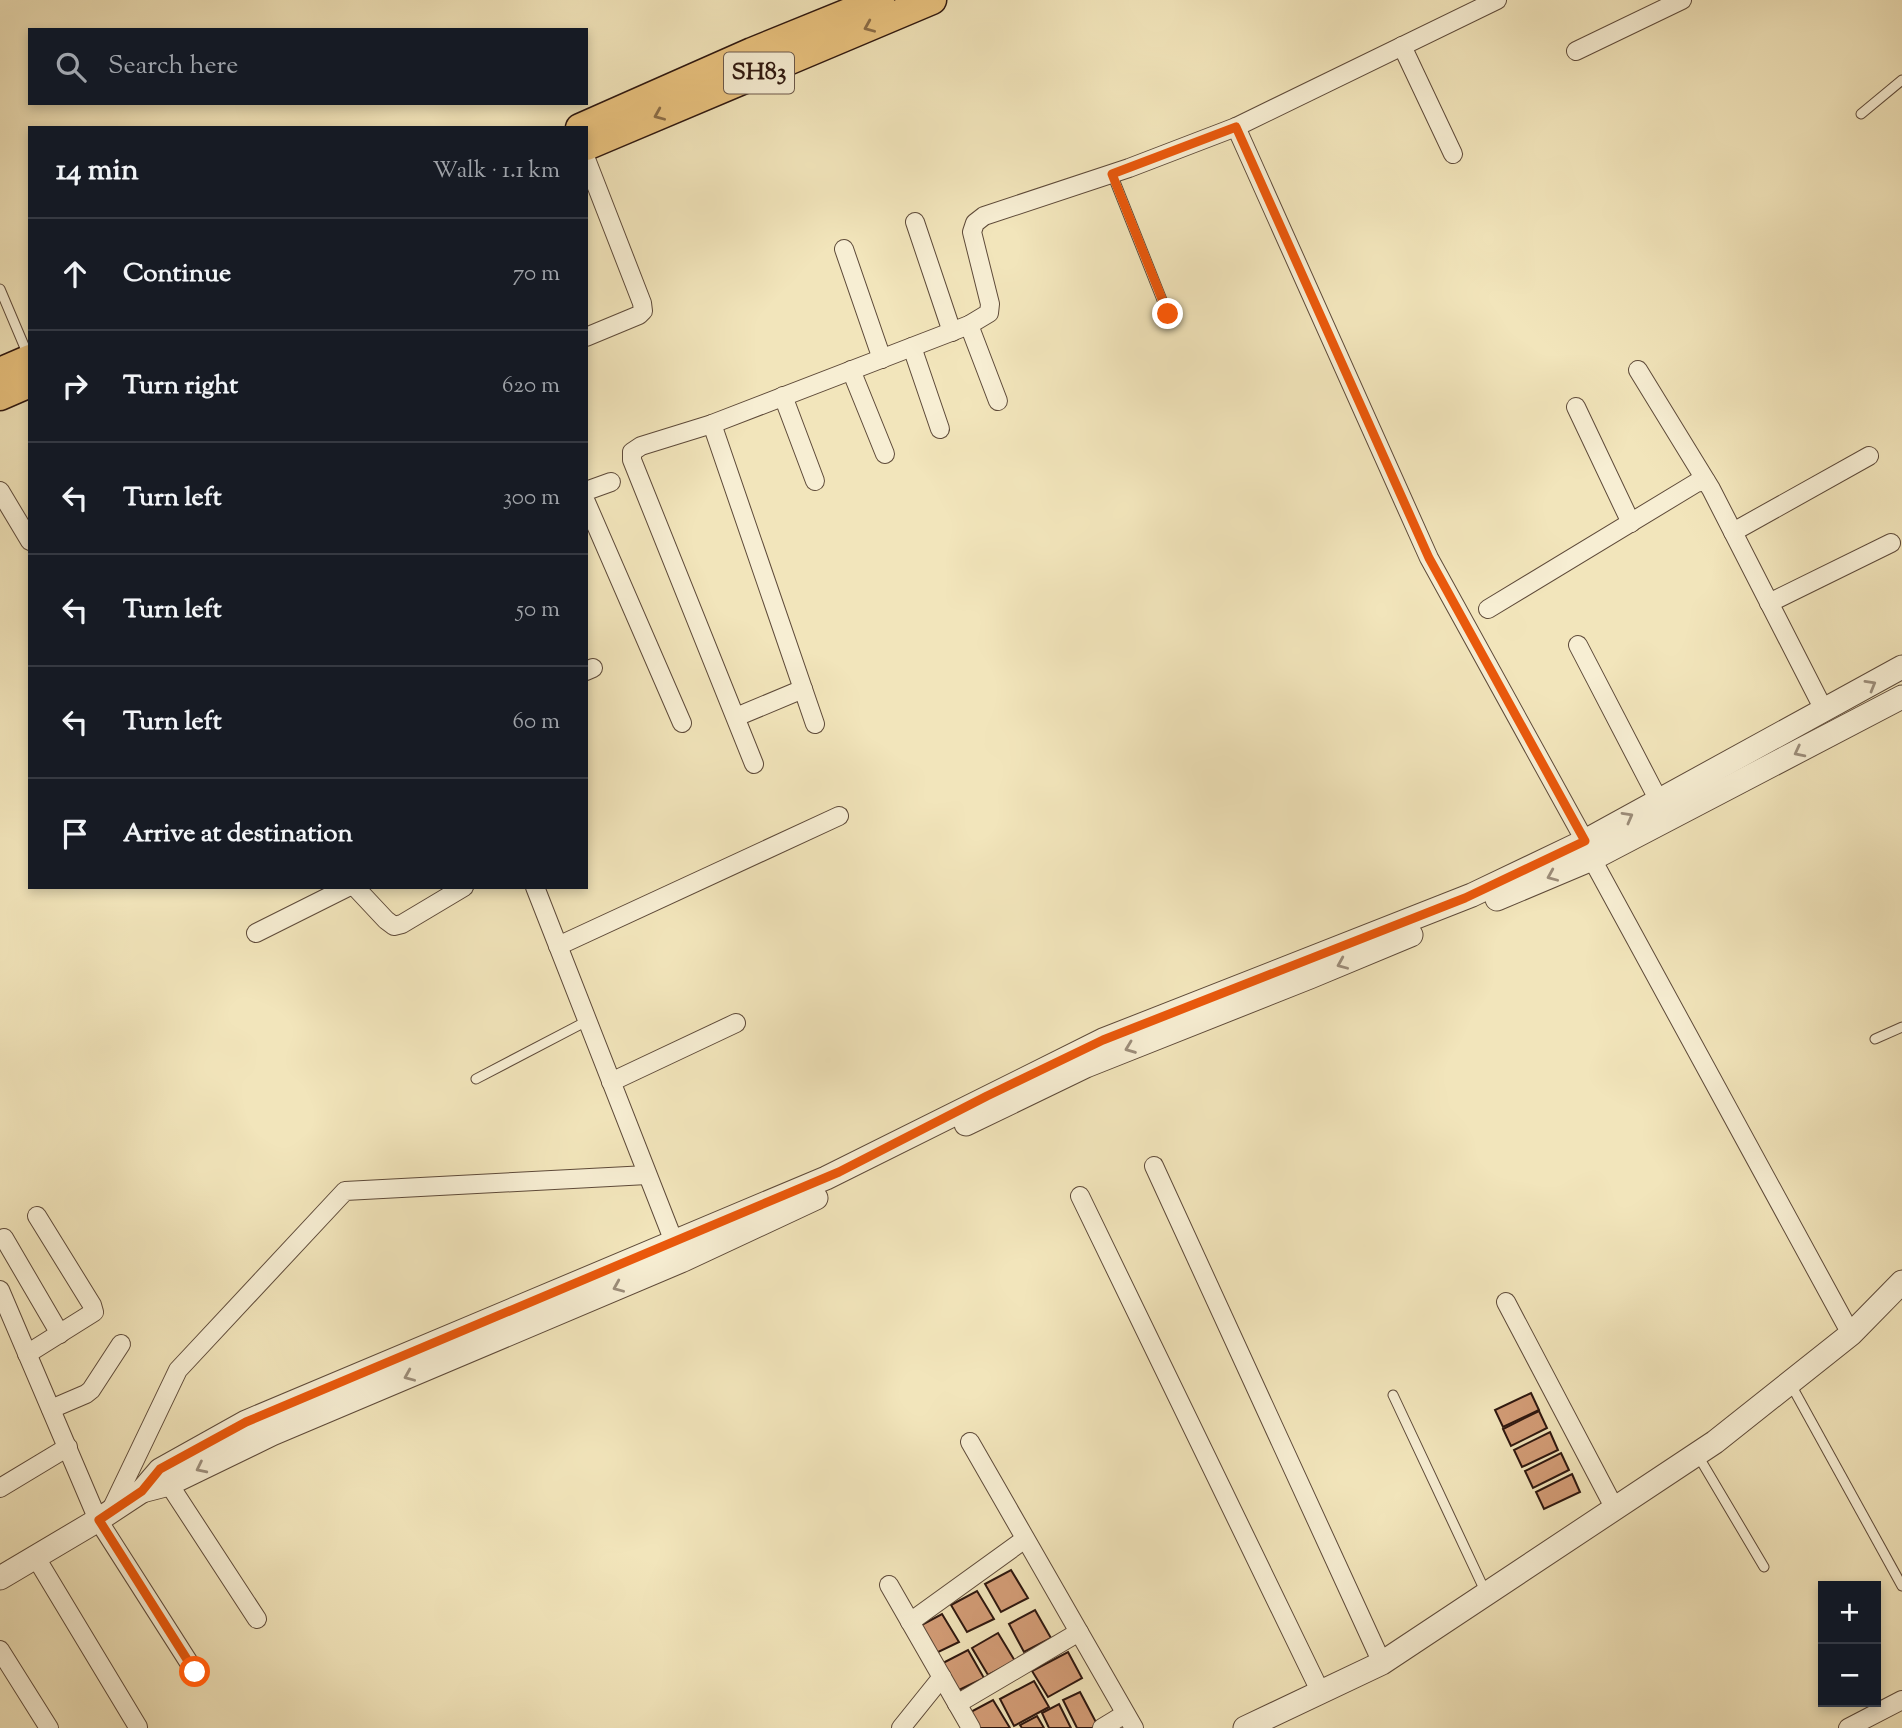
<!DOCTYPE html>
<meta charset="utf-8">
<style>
body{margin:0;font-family:"Sorts Mill Goudy",serif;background:#242831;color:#f1f3f6}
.controls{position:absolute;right:21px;bottom:21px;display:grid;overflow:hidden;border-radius:0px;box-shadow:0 4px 10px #0003}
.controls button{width:63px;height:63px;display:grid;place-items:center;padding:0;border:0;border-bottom:2px solid #363941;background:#171b24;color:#f1f3f6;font:35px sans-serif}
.stop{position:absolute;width:21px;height:21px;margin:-16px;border:5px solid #ea580c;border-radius:50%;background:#fff}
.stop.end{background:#ea580c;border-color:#fff;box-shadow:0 2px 7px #0008}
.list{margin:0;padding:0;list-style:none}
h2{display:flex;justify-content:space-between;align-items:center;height:91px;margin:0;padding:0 28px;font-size:30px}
h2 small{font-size:23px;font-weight:400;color:#9ea1a6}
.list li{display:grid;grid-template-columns:46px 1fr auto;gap:21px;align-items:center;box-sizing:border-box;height:112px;padding:0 28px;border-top:2px solid #363941}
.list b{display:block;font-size:26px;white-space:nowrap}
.list em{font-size:23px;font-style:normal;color:#9ea1a6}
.icon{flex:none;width:38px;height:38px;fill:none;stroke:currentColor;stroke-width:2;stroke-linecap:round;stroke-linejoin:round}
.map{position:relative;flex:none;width:1902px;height:1728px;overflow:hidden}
.search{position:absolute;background:#171b24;box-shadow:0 4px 10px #0003;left:28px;top:28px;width:560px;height:77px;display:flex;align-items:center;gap:18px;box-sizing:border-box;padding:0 24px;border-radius:0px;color:#9ea1a6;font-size:26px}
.panel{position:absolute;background:#171b24;box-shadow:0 4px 10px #0003;left:28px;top:126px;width:560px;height:763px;border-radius:0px}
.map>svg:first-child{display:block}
.building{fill:#d39c76;stroke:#2d160e;stroke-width:2}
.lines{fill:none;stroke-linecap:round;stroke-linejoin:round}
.service-casing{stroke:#5e4a39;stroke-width:11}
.minor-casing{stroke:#5e4a39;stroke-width:20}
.tertiary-casing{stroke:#5e4a39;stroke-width:25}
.primary-casing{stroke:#2d160e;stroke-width:31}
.service{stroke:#f7eed3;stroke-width:9}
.minor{stroke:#f7eed3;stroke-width:18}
.tertiary{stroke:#f7eed3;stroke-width:23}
.primary{stroke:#e9c27e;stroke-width:28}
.oneway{stroke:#8b6c46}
.oneway2{stroke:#9c8d7a}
.route{stroke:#ea580c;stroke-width:9}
.labels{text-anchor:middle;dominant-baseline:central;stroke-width:7;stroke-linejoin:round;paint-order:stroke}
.shield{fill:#f7eed3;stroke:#6a5749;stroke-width:2}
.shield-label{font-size:24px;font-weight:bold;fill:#2d160e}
</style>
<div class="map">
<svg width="1902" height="1728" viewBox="0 0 1902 1728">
<rect width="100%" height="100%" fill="#f2e5bb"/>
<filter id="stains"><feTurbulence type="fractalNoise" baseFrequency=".00286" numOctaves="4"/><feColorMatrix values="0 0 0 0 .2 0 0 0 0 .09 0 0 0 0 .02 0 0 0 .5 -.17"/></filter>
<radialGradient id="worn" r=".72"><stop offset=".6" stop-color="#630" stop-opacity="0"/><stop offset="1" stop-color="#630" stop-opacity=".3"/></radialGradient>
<g class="building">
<polygon points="1531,1393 1539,1410 1503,1427 1495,1410"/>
<polygon points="1539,1411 1547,1428 1511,1446 1503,1429"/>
<polygon points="1550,1432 1558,1450 1522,1467 1514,1450"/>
<polygon points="1561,1453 1569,1470 1533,1488 1525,1471"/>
<polygon points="1572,1474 1580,1492 1544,1509 1536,1492"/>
<polygon points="1011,1570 1028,1598 1001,1612 985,1584"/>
<polygon points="977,1591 994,1619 967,1632 951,1605"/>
<polygon points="1035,1610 1051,1638 1024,1652 1009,1624"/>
<polygon points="942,1614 959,1642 932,1655 916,1628"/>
<polygon points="998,1633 1015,1661 988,1675 972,1648"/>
<polygon points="968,1650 984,1678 957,1691 941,1664"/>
<polygon points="1068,1652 1082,1678 1048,1697 1032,1671"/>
<polygon points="1034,1681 1049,1707 1014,1726 1000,1699"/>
<polygon points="1080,1692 1098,1726 1094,1728 1077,1728 1063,1700"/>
<polygon points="993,1700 1010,1728 975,1728 967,1714"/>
<polygon points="1059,1704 1071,1728 1049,1728 1042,1713"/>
<polygon points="1037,1716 1044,1728 1022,1728 1020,1725"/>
</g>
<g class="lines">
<g class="service-casing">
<g id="service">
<polyline points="1861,114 1902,80"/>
<polyline points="1112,174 1168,315"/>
<polyline points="0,289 28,355"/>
<polyline points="1875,1039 1902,1027"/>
<polyline points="476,1079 587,1021"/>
<polyline points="1790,1383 1902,1586"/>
<polyline points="1393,1395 1486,1593"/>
<polyline points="1697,1454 1764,1567"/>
</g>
</g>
<g class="minor-casing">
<g id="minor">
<polyline points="1402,46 1453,154"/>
<polyline points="1576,51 1682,0"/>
<polyline points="1236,127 1429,558 1585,841"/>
<polyline points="586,159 642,303 643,311 639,315 586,337"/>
<polyline points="915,222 952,332"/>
<polyline points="844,249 882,359"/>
<polyline points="969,325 998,401"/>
<polyline points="912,347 940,429"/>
<polyline points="851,370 885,454"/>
<polyline points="1638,370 1711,489 1824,710"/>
<polyline points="783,396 815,481"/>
<polyline points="1576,407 1631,523"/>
<polyline points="712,424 815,724"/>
<polyline points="0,491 30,541"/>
<polyline points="586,491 611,482"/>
<polyline points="586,502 682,723"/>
<polyline points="1733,532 1869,456"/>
<polyline points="1769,603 1891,543"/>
<polyline points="1488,609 1696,483 1706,481"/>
<polyline points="1578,645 1659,801"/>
<polyline points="586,671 593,668"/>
<polyline points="736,717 803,689"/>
<polyline points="754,764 632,460 632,452 641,446 712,424 969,325 989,313 990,304 972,232 975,223 984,216 1129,168 1236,127 1497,0"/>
<polyline points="1592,859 1851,1334"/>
<polyline points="353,887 356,888 386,920 394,926 402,924 464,887"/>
<polyline points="535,887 678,1252"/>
<polyline points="256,933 348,887"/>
<polyline points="558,946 839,816"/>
<polyline points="611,1082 736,1023"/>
<polyline points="1154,1166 1382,1663"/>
<polyline points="1080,1196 1320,1691"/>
<polyline points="4,1238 60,1334"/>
<polyline points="0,1290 98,1520 195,1672"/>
<polyline points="1506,1302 1615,1509"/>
<polyline points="27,1354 94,1312 92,1305 37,1216"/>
<polyline points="51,1409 86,1394 91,1390 121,1344"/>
<polyline points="970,1442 1134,1728"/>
<polyline points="163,1475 257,1619"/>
<polyline points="0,1488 68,1447"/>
<polyline points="110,1512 178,1370 345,1191 647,1175"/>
<polyline points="35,1556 138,1727"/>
<polyline points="889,1585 971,1728"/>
<polyline points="910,1622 1025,1539"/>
<polyline points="0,1650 49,1728"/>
<polyline points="957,1704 1079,1632"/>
<polyline points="901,1728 942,1677"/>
<polyline points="1102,1728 1125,1714"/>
<polyline points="1848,1728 1902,1700"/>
</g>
</g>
<g class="tertiary-casing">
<g id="tertiary">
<polyline points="1497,899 1592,859 1902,697"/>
<polyline points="966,1124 1086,1066 1310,977 1411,935"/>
<polyline points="142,1491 169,1484 272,1434 681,1261 816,1198"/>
<polyline points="0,1578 98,1520 142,1491 160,1470 246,1422 826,1178 1103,1040 1472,895 1585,841 1902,667"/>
<polyline points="1245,1728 1382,1663 1715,1442 1851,1334 1902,1282"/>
</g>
</g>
<g class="primary-casing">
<g id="primary">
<polyline points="580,128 752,52 880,0"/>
<polyline points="586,146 932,0"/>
<polyline points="0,372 30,359"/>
<polyline points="0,396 30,383"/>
</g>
</g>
<use href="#service" class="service"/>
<use href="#minor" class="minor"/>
<use href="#tertiary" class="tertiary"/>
<use href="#primary" class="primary"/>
</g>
<defs><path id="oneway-chevron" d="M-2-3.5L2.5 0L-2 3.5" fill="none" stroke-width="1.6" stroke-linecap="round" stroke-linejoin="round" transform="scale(1.75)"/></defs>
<g class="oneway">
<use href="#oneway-chevron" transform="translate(869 27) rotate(157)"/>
<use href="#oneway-chevron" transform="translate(659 115) rotate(157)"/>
</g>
<g class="oneway2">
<use href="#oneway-chevron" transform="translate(1871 685) rotate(-30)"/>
<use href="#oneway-chevron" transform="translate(1799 752) rotate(153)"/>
<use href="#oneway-chevron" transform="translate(1628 817) rotate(-29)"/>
<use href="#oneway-chevron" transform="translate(1552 876) rotate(157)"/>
<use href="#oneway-chevron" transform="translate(1342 964) rotate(157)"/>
<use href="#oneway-chevron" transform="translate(1130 1048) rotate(159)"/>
<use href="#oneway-chevron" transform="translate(618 1287) rotate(157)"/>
<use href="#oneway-chevron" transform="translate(409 1376) rotate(157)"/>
<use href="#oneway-chevron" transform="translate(201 1468) rotate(154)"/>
</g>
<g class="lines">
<polyline class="route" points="195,1672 99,1520 142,1491 160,1469 246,1422 839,1172 987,1096 1103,1040 1465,898 1585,841 1429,558 1236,127 1112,174 1168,314"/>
</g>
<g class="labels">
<rect class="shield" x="724" y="52.5" width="70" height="41" rx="5"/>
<g class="shield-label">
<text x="759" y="73">SH83</text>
</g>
</g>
<rect width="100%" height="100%" filter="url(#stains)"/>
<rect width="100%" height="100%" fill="url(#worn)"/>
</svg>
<div class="controls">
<button>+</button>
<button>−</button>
</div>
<div class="stop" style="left:195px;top:1672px"></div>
<div class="stop end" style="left:1168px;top:314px"></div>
<div class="search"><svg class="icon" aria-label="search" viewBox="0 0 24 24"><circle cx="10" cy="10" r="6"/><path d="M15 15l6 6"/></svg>Search here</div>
<section class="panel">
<h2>14 min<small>Walk · 1.1 km</small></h2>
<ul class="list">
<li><svg class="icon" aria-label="ahead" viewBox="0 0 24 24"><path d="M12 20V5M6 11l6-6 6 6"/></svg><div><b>Continue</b></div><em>70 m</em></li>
<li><svg class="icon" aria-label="right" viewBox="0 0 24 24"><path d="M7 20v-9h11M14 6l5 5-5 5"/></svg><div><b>Turn right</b></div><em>620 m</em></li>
<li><svg class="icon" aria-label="left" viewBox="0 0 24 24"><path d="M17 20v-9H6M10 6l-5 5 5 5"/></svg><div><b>Turn left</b></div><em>300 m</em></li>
<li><svg class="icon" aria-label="left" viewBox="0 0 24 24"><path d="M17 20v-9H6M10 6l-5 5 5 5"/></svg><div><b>Turn left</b></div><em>50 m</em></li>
<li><svg class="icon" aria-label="left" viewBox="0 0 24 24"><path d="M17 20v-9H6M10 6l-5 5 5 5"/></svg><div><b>Turn left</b></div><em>60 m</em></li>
<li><svg class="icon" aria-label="arrive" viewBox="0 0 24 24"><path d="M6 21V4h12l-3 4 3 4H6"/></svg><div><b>Arrive at destination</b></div></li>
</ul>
</section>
</div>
